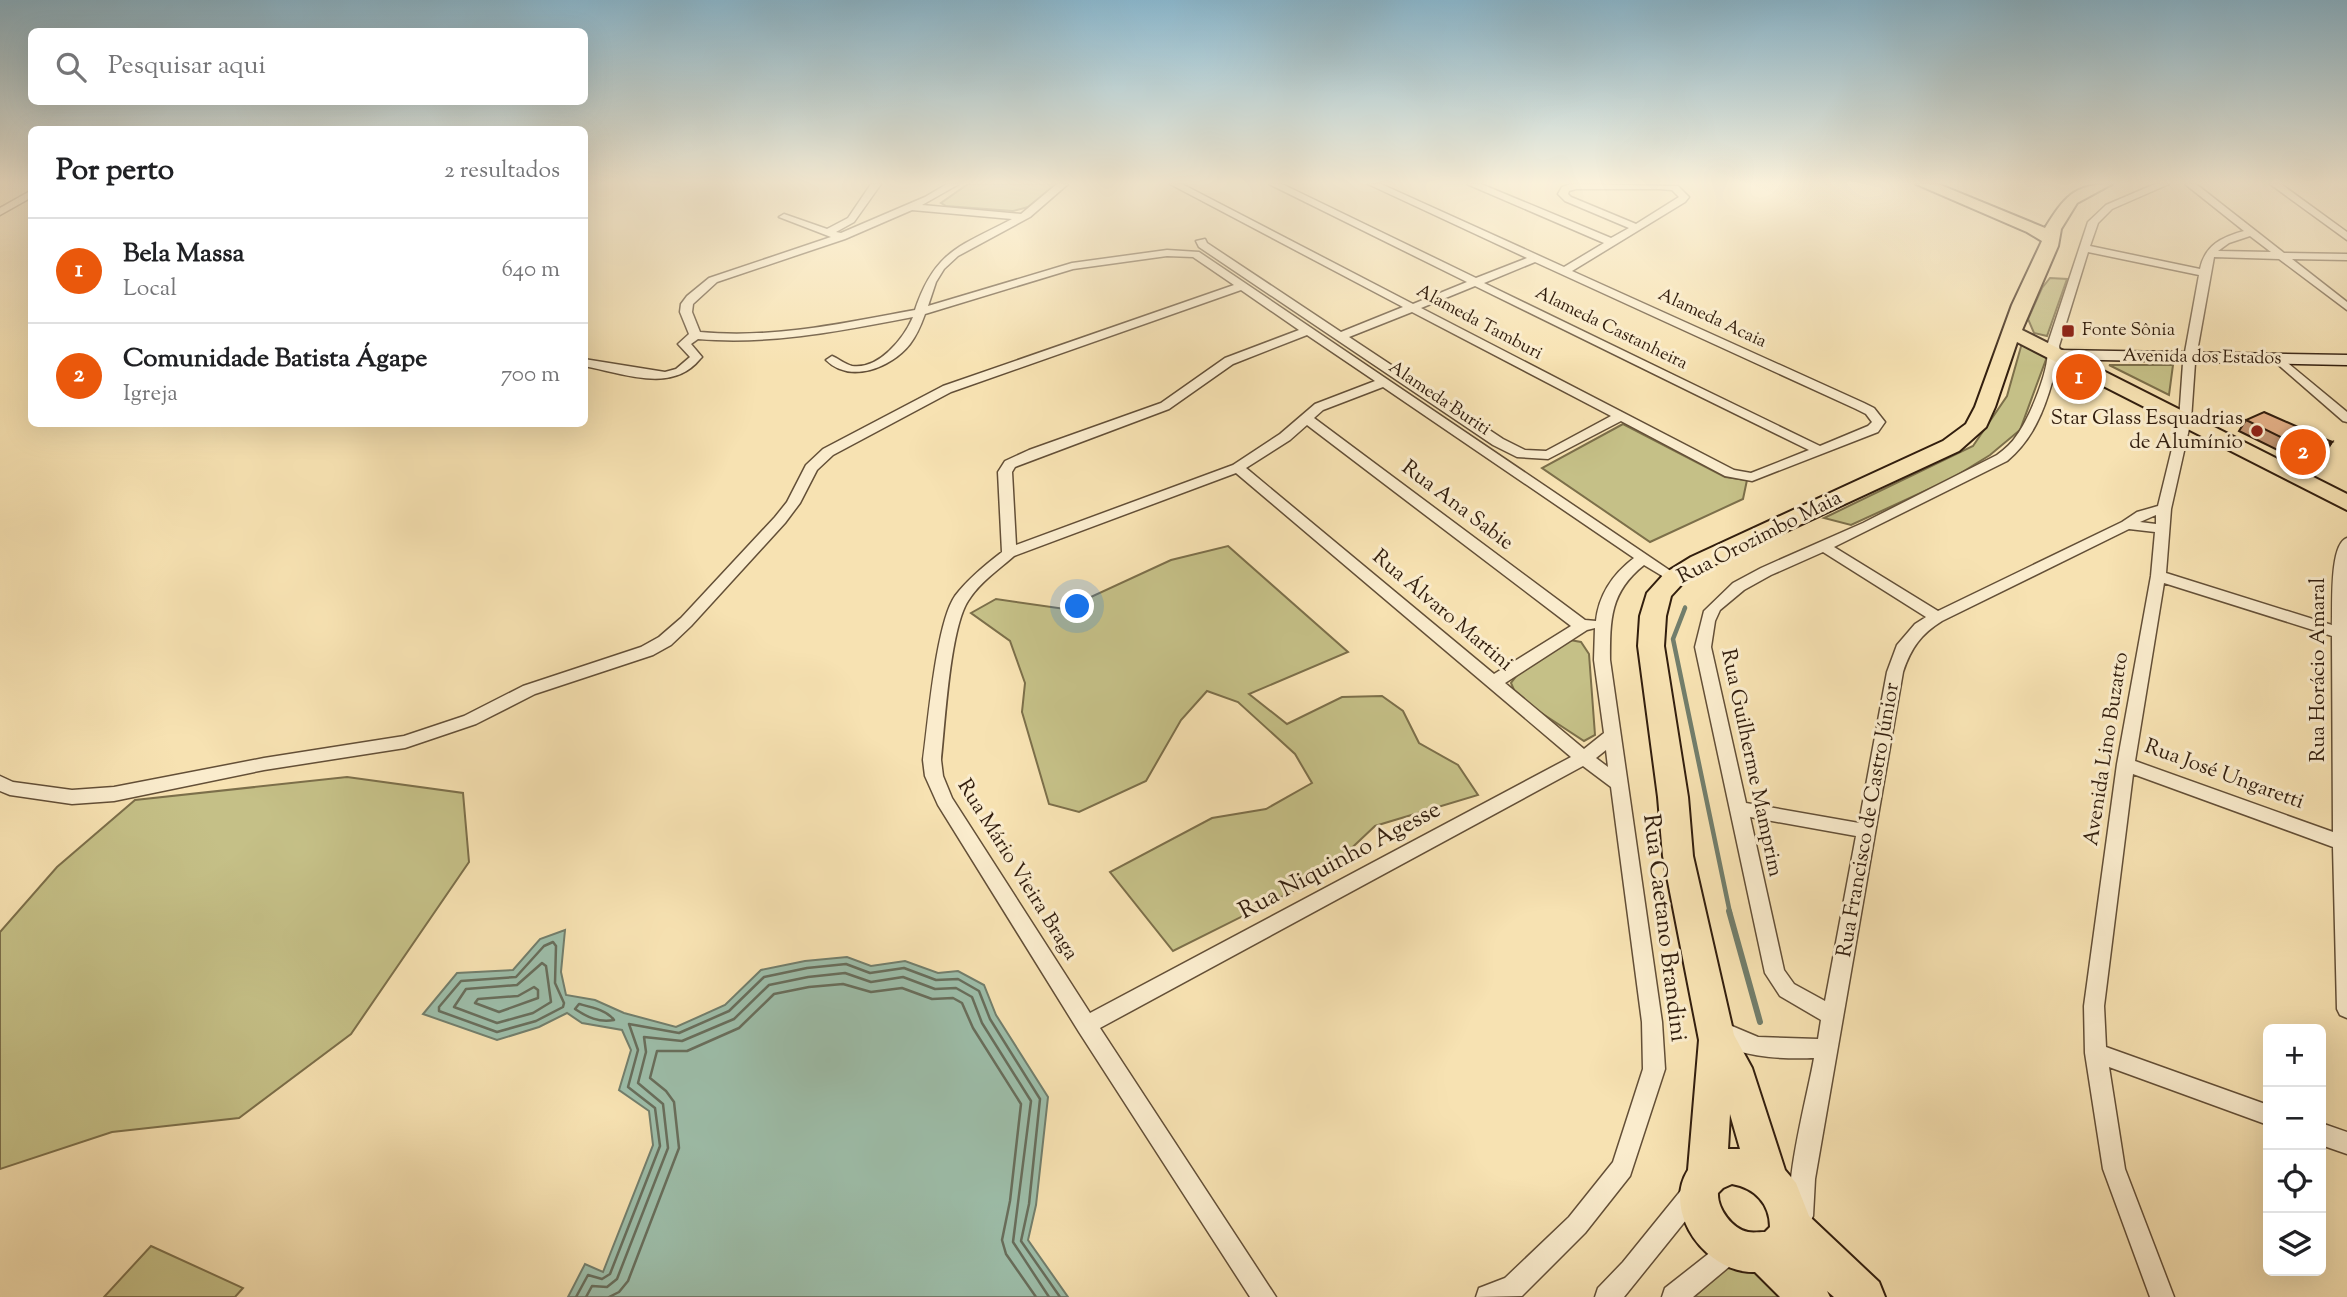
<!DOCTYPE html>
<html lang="pt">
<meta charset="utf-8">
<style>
body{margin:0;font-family:"Sorts Mill Goudy",serif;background:#f6f6f6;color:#202124}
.controls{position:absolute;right:21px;bottom:21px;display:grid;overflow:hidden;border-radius:10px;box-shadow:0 7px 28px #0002}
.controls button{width:63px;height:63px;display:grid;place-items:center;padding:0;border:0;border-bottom:2px solid #e0e0e0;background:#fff;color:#202124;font:35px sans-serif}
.you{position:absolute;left:1078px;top:607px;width:24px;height:24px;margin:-18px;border:5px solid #fff;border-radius:50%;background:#1a73e8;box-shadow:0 0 0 10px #1a73e833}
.badge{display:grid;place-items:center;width:46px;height:46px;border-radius:50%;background:#ea580c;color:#fff;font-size:23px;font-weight:700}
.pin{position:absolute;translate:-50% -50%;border:4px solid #fff;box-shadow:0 2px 7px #0006}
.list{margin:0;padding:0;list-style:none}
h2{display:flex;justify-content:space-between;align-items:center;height:91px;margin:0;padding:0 28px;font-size:30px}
h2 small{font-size:23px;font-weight:400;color:#757577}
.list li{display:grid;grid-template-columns:46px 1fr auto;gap:21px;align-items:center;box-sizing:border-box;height:105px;padding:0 28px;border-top:2px solid #e0e0e0}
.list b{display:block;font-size:26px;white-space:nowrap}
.list p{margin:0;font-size:23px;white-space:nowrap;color:#757577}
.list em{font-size:23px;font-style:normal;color:#757577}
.icon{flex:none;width:38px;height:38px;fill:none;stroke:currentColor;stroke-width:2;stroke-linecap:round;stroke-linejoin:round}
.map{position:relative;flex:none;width:2347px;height:1297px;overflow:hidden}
.search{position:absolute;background:#fff;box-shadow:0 7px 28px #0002;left:28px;top:28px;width:560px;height:77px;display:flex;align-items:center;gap:18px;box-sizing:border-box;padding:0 24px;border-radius:10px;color:#757577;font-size:26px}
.panel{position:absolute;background:#fff;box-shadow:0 7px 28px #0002;left:28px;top:126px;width:560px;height:301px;border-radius:10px}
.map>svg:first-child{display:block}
.green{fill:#c5c087;stroke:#7c6f4a;stroke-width:2}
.water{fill:#9dbeaa;stroke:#727e6c;stroke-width:2}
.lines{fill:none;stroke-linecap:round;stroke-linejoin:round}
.shore{stroke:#686e5c;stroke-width:2.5}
.stream-far2{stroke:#727e6c;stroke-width:3.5}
.stream-far1{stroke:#727e6c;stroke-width:4.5}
.stream{stroke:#727e6c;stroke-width:6}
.minor-casing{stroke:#634f37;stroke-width:3}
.secondary-casing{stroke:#321e0e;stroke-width:3}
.primary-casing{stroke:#321e0e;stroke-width:4}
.minor{fill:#faeccd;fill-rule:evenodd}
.secondary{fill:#faeccd;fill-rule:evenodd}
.primary{fill:#f7e2b2;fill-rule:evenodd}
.wall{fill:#c39673;stroke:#321e0e;stroke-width:2}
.shaded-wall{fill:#9f7a5e;stroke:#321e0e;stroke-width:2}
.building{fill:#e3af86;stroke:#321e0e;stroke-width:2}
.poi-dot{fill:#8f2418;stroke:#faeccd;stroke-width:2.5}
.labels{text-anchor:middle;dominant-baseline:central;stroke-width:6;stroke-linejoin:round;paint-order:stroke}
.far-street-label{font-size:18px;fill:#321e0e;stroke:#faeccd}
.far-poi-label{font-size:18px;fill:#321e0e;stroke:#faeccd;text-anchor:start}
.poi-label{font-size:21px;fill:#321e0e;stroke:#faeccd;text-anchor:end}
.street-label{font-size:21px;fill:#321e0e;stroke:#faeccd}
.near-street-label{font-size:24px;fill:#321e0e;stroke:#faeccd}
</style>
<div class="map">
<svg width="2347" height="1297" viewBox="0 0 2347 1297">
<rect width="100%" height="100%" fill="#f7e2b2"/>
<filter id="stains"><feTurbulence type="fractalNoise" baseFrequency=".00286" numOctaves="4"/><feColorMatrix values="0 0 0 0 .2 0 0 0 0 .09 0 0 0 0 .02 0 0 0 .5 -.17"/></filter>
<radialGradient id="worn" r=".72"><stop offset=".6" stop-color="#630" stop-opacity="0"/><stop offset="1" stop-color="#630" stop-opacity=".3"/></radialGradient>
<g class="green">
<polygon points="968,184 1056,184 1028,207 1013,211 946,206 941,203"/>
<polygon points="2050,278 2067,279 2047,336 2034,333 2028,319 2042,288"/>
<polygon points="2022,343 2048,354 2020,430 1990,455 1951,479 1851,525 1824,518 1973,446 2007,396"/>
<polygon points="2109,365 2173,365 2169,395"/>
<polygon points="1623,424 1725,477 1747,480 1743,499 1650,542 1542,468"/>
<polygon points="1228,546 1348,652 1249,694 1287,724 1342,697 1382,696 1403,711 1419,743 1458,765 1478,795 1375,826 1321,877 1173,951 1110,872 1212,818 1266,809 1312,783 1295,754 1238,702 1207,691 1181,720 1146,781 1079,812 1049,804 1022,712 1025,683 1010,641 971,613 996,599 1065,609 1171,560"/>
<polygon points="1570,640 1581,642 1589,654 1595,735 1584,741 1517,697 1511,683 1521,670"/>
<polygon points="347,777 463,793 469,862 351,1034 239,1118 112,1132 0,1169 0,932 57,867 135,800"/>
<polygon points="151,1246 243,1288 235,1297 104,1297"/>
<polygon points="1731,1264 1755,1270 1786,1297 1694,1297"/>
</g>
<polygon class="water" points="565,930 561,972 566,995 595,1000 624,1013 676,1027 725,1005 761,970 805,961 847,957 871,966 905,961 938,973 958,971 984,985 996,1015 1048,1097 1036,1205 1028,1240 1068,1297 568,1297 585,1264 603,1272 653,1145 649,1111 619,1090 631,1050 622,1030 582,1023 567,1013 539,1027 497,1040 423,1014 457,973 513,970 540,939"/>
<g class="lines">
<g class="shore">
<polygon points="553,942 556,946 555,983 564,1003 563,1007 536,1021 497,1032 439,1011 439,1007 461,981 516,977 544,946"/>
<polygon points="542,963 546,966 551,1002 533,1013 497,1023 454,1007 466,989 517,985"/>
<polygon points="534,987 538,990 538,998 499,1012 475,1003 478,999 518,996"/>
<path d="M579,1004C591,1007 607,1010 614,1020C599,1023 587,1017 575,1009Z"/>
<polyline points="576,1297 588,1275 602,1279 610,1274 660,1146 655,1108 628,1087 638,1050 629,1024 679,1033 729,1011 764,977 807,968 846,964 870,973 904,968 936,980 958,979 979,991 990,1019 1040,1099 1029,1204 1021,1241 1060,1297"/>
<polyline points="586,1297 592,1286 607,1287 617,1279 668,1148 663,1104 638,1083 646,1052 644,1037 682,1041 734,1019 769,985 808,977 845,973 871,982 903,977 935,989 956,988 972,997 982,1023 1031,1101 1013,1242 1049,1297"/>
<polyline points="609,1297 619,1292 628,1281 679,1148 674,1102 666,1091 650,1078 657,1051 687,1051 739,1028 774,994 809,987 843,984 871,992 902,988 932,999 953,998 962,1003 973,1028 1021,1104 1010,1201 1002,1240 1006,1254 1036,1297"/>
</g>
<polyline class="stream-far2" points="1684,610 1685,607"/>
<polyline class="stream-far1" points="1685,608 1673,639 1730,913"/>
<polyline class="stream" points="1729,911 1760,1022"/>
<g class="minor-casing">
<g id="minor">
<path d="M871,184H881L854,222L836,232L841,233L925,197L947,184H959L922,205L1021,214L1057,184H1068L1030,217L958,256L944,269L936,282L928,306L1072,263L1167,250L1199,252L1681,578L1674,583L1644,565C1610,592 1610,619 1610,660L1662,1022L1665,1069L1630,1176L1585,1233L1522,1296L1476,1297L1479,1288L1505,1278L1569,1217L1613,1162L1643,1069L1642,1022L1611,787L1583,766L1100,1028L1276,1297H1250L1079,1032L938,805L925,776L923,760C928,724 936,623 955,596C968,579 985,565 1002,552L998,472L1005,461L1029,450L1161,403L1225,358L1299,330L1241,290L951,392L833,455L817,470L800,503L785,523L691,626L671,645L653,655L535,694L476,724L405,748L264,770L114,801L72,804L10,795L0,791V776L13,782L72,790L114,787L264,758L404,736L464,716L523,686L641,647L659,637L681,618L775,517L787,502L806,465L823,449L943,386L1234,285L1193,257L1167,256L1073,269L925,314C921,325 917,335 910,344C891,368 850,384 826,360L832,356C839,359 845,364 852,366C879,370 904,338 913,317C840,331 772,345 698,339L691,344L702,357L700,359C672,394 622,373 584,366V359L665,372L676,369L690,357L678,344L689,334L680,312L681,304L687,296L709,278L831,237L779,217L784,214L827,229L848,218ZM912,210L1012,219C961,246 935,250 915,310C844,323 773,339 700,332L692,312L693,304L717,282L845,239ZM1307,335L1375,381L1315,404L1280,434L1233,465L1016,545L1012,472L1015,467L1169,409L1233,364ZM1383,387L1634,558C1613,574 1599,594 1596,621L1585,620L1314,418L1323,410ZM1307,425L1571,626L1494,674L1246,468L1290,440ZM1236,473L1571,757L1090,1013L952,798L943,776L941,760C945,723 950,629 968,601C979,583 998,570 1014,556ZM1595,628L1594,660L1604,733L1584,749L1505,683L1587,630ZM1606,750L1608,767L1596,758Z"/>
<path d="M1170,184H1182L1413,304L1467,282L1269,184H1282L1476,278L1527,258L1368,184H1381L1564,267L1604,243L1467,184H1481L1611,238L1629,228L1565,201L1558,194L1562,187L1571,184L1678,186L1689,197L1685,202L1572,271L1864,403L1874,408L1885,422L1878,432L1752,481L1725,476L1621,421L1548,459L1517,457L1493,445L1199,247L1196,241L1205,239L1207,243L1341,332L1403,307ZM1576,189H1659L1672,190L1679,197L1636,224L1571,197L1568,194L1569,191ZM1535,262L1856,409L1866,414L1872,422L1868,426L1820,446L1484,283ZM1475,286L1809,450L1751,473L1734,470L1421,308ZM1412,312L1611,416L1546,451L1525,450L1503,439L1349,337Z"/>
<path d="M2155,184H2169L2112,209L2098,223L2090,246L2200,269C2205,245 2222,237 2244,231L2185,184H2196L2284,253L2347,254V260L2292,259L2347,302V310L2279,259L2214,257L2195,363L2191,420L2171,509L2166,573L2332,625C2333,607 2329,544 2347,538V1018L2340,1015L2337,1009L2333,847L2133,774L2104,1006L2106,1047L2268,1105V1125L2109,1067L2125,1169L2174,1297H2150L2103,1169L2085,1053L2084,1006L2117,764L2151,576L2155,532L2129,529L1942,621C1921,634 1911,648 1903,672L1815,1179L1813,1216L1809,1224L1801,1228L1793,1224C1780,1195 1808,1094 1814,1058C1787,1059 1723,1059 1710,1030L1713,1023L1720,1021L1758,1037L1818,1039L1821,1020L1780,996L1765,973L1695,647L1704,611L1733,583L1761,568L1863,523L1997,455C2005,449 2012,443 2017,435C2029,419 2052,365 2047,346L2088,222L2106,205ZM2250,236L2271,252L2218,251L2229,243ZM2088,252L2199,275L2183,363L2179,420L2158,506L2137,512L2122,522L1938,611L1834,547L2007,461C2033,439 2044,411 2053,379C2057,368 2062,357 2059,346ZM2156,515V524L2140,522ZM1823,552L1926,617L1915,624L1897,645L1887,672L1859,823L1746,803L1711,647L1715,621L1720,610L1744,590L1771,575ZM2164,583L2332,636L2333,832L2135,761ZM1750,817L1856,836L1825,1001L1794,984L1784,970Z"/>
<polygon points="2270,184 2281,184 2347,232 2347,240"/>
<polygon points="32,190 32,197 0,215 0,208"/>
<polygon points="2278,355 2347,412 2347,422 2343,421 2274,361 2272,359"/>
<polygon points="2321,1123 2347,1132 2347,1154 2321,1145"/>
<polygon points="1695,1180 1703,1183 1707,1191 1703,1199 1624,1297 1595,1297 1598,1288 1623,1262 1687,1183"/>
<polygon points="1734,1236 1742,1240 1746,1248 1742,1256 1693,1297 1662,1297 1665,1288 1726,1240"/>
</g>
</g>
<g class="secondary-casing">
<polygon id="secondary" points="2057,350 2347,355 2347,365 2051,359 2049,355"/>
</g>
<g class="primary-casing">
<path id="primary" d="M1916,184H1938L2045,228C2064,198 2073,184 2112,184L2077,203L2061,229L2058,246L2022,330L2347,494V510L2017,342L1995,407L1986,427L1959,451L1709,567L1683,583L1671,596L1666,616L1664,646L1688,797L1693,856L1734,1035L1752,1068L1785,1170L1796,1183L1809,1216L1879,1282L1885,1297H1834L1827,1291L1830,1297H1780L1755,1272C1708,1274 1661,1213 1688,1170L1699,1040L1663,856L1658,797L1638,646L1640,616L1647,593L1665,573L1691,557L1943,441L1966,424L1975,407L2012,305L2042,241L2027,232ZM1730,1114L1740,1149H1728ZM1732,1184C1755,1188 1770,1204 1770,1227L1765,1232C1760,1232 1753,1233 1748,1232C1732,1229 1717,1208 1718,1193L1723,1188Z"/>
</g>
<use href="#minor" class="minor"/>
<use href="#secondary" class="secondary"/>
<use href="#primary" class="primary"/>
</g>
<g class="wall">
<polygon points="2078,359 2097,368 2090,382 2077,386 2068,384 2070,373"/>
<polygon points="2246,420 2332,442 2325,453 2302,462 2239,431"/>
</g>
<g class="shaded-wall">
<polygon points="2097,368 2090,382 2077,386 2084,372"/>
<polygon points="2332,442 2325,453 2302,462 2309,451"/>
</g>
<g class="building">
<polygon points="2078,359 2097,368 2084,372 2075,370"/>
<polygon points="2264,412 2332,442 2309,451 2246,420"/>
</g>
<linearGradient id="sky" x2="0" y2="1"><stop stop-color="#8ab8cf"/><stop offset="0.5" stop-color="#fbf2dc"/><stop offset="1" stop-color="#fbf2dc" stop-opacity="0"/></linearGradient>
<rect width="2347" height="366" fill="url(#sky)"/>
<g class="poi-dot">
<rect x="2061" y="324" width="14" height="14" rx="3.5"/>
<circle cx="2257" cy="431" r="7"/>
</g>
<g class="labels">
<g class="far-street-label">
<text transform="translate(1712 319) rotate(25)">Alameda Acaia</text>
<text transform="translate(1479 323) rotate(28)">Alameda Tamburi</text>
<text transform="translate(1611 329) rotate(26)">Alameda Castanheira</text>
<text transform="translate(2202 358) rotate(1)">Avenida dos Estados</text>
<text transform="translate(1439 399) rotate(34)">Alameda Buriti</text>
</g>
<g class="far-poi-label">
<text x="2082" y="331">Fonte Sônia</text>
</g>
<g class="poi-label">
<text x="2243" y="419">Star Glass Esquadrias<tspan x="2243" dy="24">de Alumínio</tspan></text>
</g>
<g class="street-label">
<text transform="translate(1457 506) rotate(37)">Rua Ana Sabie</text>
<text transform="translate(1760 538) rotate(-27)">Rua Orozimbo Maia</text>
<text transform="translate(1442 611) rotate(40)">Rua Álvaro Martini</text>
<text transform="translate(2319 670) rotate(-90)">Rua Horácio Amaral</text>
<text transform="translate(2107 749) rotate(-81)">Avenida Lino Buzatto</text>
<text transform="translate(1751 763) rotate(78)">Rua Guilherme Mamprim</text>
<text transform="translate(2224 775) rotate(20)">Rua José Ungaretti</text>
<text transform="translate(1869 820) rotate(-80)">Rua Francisco de Castro Júnior</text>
<text transform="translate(1017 870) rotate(58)">Rua Mário Vieira Braga</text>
</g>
<g class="near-street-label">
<text transform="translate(1340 861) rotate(-28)">Rua Niquinho Agesse</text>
<text transform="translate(1664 928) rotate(83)">Rua Caetano Brandini</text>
</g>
</g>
<rect width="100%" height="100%" filter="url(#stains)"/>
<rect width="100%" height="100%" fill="url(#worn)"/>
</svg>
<div class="controls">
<button>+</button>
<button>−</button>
<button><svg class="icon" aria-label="locate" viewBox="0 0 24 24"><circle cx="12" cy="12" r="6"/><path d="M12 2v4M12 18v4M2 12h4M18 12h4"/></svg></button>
<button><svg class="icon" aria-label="layers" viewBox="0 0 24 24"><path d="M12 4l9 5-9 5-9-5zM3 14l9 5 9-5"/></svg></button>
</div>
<div class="you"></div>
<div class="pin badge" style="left:2079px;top:377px">1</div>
<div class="pin badge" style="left:2303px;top:452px">2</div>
<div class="search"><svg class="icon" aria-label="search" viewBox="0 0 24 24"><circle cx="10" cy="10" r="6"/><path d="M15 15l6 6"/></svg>Pesquisar aqui</div>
<section class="panel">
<h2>Por perto<small>2 resultados</small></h2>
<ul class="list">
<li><span class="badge">1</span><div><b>Bela Massa</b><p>Local</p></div><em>640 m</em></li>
<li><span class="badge">2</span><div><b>Comunidade Batista Ágape</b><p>Igreja</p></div><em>700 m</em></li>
</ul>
</section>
</div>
